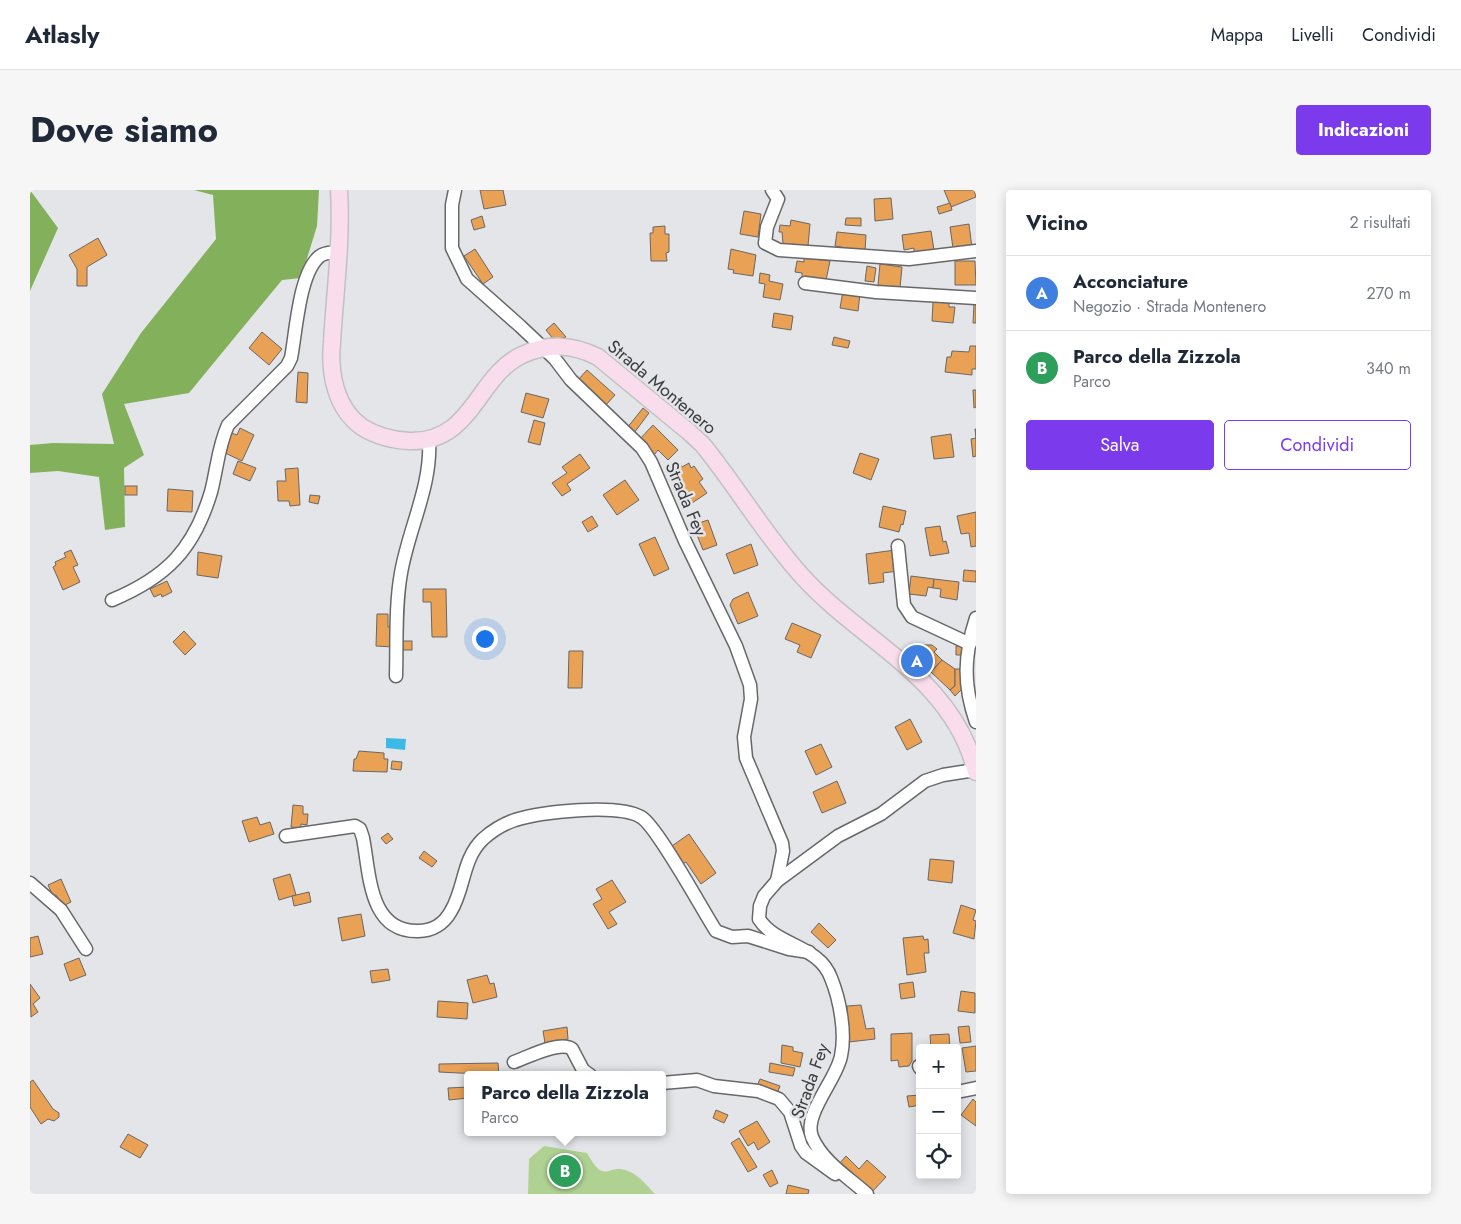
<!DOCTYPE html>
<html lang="it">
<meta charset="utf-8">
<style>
body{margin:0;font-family:Jost,sans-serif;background:#f6f6f7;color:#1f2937}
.controls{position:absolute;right:15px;bottom:15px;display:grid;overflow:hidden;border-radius:5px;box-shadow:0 2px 12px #0003}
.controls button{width:45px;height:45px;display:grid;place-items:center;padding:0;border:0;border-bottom:1px solid #e0e1e3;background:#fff;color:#1f2937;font:25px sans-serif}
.you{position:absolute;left:454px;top:448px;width:18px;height:18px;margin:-12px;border:4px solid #fff;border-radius:50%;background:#1a73e8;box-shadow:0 0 0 8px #1a73e833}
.badge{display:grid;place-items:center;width:32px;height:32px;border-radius:50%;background:#7c3aed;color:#fff;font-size:16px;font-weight:700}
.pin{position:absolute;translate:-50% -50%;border:2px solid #fff;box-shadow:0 1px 5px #0006}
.popup{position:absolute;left:434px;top:881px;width:202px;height:65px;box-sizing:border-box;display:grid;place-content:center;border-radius:5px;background:#fff;filter:drop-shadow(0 1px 4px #0005);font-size:16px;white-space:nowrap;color:#747a83}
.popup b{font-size:19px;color:#1f2937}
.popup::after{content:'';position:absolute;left:50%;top:100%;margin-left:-10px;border:10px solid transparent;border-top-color:#fff}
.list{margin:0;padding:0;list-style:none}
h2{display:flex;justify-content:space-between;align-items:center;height:65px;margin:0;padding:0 20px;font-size:21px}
h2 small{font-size:16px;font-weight:400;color:#747a83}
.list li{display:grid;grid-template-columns:32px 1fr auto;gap:15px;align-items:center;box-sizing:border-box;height:75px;padding:0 20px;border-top:1px solid #e0e1e3}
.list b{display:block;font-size:19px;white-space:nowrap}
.list p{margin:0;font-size:16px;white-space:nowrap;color:#747a83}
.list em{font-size:16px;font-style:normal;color:#747a83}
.actions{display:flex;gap:10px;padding:15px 20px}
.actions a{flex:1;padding:11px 0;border:1px solid #7c3aed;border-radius:5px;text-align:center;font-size:18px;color:#7c3aed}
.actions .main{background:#7c3aed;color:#fff}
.icon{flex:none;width:28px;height:28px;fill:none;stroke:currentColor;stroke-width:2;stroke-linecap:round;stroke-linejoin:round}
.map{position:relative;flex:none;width:946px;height:1004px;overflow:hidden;border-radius:5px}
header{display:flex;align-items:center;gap:30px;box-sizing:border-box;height:70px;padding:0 25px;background:#fff;border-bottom:1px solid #e0e1e3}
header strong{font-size:24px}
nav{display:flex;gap:28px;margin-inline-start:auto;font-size:18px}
.intro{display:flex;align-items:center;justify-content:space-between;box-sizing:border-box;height:120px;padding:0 30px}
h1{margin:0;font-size:35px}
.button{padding:12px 22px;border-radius:5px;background:#7c3aed;color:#fff;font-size:18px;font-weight:700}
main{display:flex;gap:30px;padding:0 30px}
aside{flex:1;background:#fff;border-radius:5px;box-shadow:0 2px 12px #0003}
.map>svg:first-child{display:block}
.green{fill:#afd292}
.forest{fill:#83b15b}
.water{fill:#3db9e8}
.building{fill:#e8a155;stroke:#6a6765}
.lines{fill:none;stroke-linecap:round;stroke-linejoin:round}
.minor-casing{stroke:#67686a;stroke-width:15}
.major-casing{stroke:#c1c1c1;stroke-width:19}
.minor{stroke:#fff;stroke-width:12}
.major{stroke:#faddec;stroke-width:16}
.labels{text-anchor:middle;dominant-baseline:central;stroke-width:5;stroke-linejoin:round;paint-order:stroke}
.street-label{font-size:18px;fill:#3c3d3e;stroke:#e4e5e8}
</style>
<header>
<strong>Atlasly</strong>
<nav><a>Mappa</a><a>Livelli</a><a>Condividi</a></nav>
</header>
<div class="intro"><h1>Dove siamo</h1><a class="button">Indicazioni</a></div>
<main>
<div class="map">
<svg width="946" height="1004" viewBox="0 0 946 1004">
<rect width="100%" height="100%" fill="#e4e5e8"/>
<path class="green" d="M514,956L557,963C576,997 577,972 598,981C609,985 617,996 625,1004H498L499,969Z"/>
<g class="forest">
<polygon points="0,0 28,38 0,101"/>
<polygon points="164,0 289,0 287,36 271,88 252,90 159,203 94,214 114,265 94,278 95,337 75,340 69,287 28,281 0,283 0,255 23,253 84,254 72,204 111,143 186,49 183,5"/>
</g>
<polygon class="water" points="356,548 376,549 375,560 356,558"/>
<g class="building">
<polygon points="450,0 473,0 476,15 454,19"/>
<polygon points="914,0 944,0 946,7 921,17"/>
<polygon points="861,8 863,29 845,31 844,9"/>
<polygon points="920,13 922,20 909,24 907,17"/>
<polygon points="714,21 731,24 728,47 710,44"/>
<polygon points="452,26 455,37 444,40 441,30"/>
<polygon points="816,28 831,28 831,36 815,35"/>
<polygon points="761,30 780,34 778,56 753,54 752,42 749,42 750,35 760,36"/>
<polygon points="939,34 942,58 923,58 920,37"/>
<polygon points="635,36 635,44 639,44 639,62 636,63 637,71 621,71 620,43 623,43 623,37"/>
<polygon points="901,41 904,60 884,63 884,58 874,60 872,45"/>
<polygon points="807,42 836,45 835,61 805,56"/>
<polygon points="68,48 77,65 57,77 57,96 47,96 47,79 39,65"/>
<polygon points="445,59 463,87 453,94 434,66"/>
<polygon points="701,59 726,65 723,86 703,83 704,80 698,79"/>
<polygon points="774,68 800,71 796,90 772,87 772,83 765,82 767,71 774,72"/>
<polygon points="925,71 945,71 946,95 925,95"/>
<polygon points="850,74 872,77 870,98 848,95"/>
<polygon points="837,76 846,78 844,92 835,91"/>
<polygon points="730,83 740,85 739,91 753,94 750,110 733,107 735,94 729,93"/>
<polygon points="813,101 830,104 828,121 810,118"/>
<polygon points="903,112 919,113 919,117 925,117 923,133 902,131"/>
<polygon points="944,114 946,114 946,133 943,133"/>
<polygon points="744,123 763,126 761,140 742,137"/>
<polygon points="524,133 536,147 524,150 516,140"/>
<polygon points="232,142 252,159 239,175 219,158"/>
<polygon points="804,147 820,151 818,158 802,155"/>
<polygon points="940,156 946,156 946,179 942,179 942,185 915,182 917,167 921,167 922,161 939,162"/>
<polygon points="557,180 585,205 575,216 547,191"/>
<polygon points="268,182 278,183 277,213 266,212"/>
<polygon points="943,200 946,200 946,217 944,218"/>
<polygon points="496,203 519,209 513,228 491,222"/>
<polygon points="613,218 619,223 604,243 597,238"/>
<polygon points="504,230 515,233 510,255 498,252"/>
<polygon points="623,235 648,260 638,270 628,260 624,265 609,250"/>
<polygon points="210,238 224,245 212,271 191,261 199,242 207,245"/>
<polygon points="945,239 946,239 946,266 943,267 941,249 946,248"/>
<polygon points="921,244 924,267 904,269 901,247"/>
<polygon points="830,263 849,269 841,290 823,283"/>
<polygon points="550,264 560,278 537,294 541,300 532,306 522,293 537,283 532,277"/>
<polygon points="208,271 226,278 220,291 203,284"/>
<polygon points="649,272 652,277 659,273 661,278 664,276 673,289 669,292 677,303 662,313 639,279"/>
<polygon points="268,278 270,315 260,316 259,311 248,311 247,291 256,291 255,279"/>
<polygon points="595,290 609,310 587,325 573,305"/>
<rect x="95" y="296" width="12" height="9"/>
<polygon points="138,299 163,301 162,322 137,321"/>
<polygon points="280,305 290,306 288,314 279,312"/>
<polygon points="853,316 876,321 873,335 871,334 869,342 849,337"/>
<polygon points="946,322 946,356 941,357 939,343 931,344 927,326"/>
<polygon points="562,326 568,336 558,342 552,332"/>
<polygon points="678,330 687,355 673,360 663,335"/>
<polygon points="910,336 913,352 916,351 919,363 900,366 895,338"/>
<polygon points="625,347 639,379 624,386 609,354"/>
<polygon points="721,354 728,375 704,384 696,364"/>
<polygon points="41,360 48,375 43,377 50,392 33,400 23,377 26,375 25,372 36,367 34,363"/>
<polygon points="865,360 868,381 853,383 854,392 839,394 836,364"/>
<polygon points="168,362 192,366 188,388 167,385"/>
<polygon points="934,380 946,381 946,392 933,391"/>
<polygon points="881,386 904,389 903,398 898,397 896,406 879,404"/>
<polygon points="904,389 929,392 927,410 910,407 911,399 903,398"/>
<polygon points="137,391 142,402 132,407 131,404 124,407 120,399"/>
<polygon points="393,399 416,399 417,447 402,447 401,412 393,412"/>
<polygon points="718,402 728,426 708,434 700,415 703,409"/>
<polygon points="347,424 358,424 358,437 364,437 363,457 346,456"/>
<polygon points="762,433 791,445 781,468 767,462 770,455 755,449"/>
<polygon points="154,441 166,454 155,465 143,452"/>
<rect x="373" y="451" width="9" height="9"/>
<polygon points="881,454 887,460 891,455 902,455 907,459 904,462 912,470 901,482 874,461"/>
<polygon points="926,456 935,456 934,465 926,465"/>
<polygon points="539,461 553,461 552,498 538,498"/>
<polygon points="912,470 925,479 925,496 920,500 901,482"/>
<polygon points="925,479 933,479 932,499 925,506 920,500 925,496"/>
<polygon points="880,529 892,552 877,560 865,537"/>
<polygon points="791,554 802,577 786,585 775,561"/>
<polygon points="329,561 354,563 354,569 358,569 357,582 323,581 324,569 326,569"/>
<polygon points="362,571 372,572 371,580 361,579"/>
<polygon points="807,591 816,613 792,623 783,602"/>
<polygon points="263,615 273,616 273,624 278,624 277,635 271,634 271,638 261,637"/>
<polygon points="227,627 230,635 240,632 244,644 219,652 212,631"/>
<polygon points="358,643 363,649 356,654 351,648"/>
<polygon points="659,644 686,683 671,694 656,672 651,675 639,658"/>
<polygon points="394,661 407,671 402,677 389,668"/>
<polygon points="900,669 924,671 922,693 898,690"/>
<polygon points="260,684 266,705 249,710 243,689"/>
<polygon points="31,689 41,712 33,716 26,705 23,706 18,695"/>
<polygon points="582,690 596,712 579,722 587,734 578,739 563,714 572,709 566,699"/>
<polygon points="279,702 281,712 264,716 262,706"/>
<polygon points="931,715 946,720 943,730 946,731 944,749 923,743"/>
<polygon points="331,724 335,746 312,751 308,728"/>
<polygon points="789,733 806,750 798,758 781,742"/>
<polygon points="8,746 13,764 0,767 0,748"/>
<polygon points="893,746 894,750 898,749 899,763 894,763 896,782 877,785 873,748"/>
<polygon points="49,768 56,785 40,791 34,774"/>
<polygon points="358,779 360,790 342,793 340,781"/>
<polygon points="457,785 460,794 464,793 467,807 443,813 437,790"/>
<polygon points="883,792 885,807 871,809 869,794"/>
<polygon points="0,794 10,808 3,814 8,822 1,827"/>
<polygon points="931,801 945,803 945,823 928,821"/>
<polygon points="408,811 438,813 437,829 407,827"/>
<polygon points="831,815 836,839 844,838 845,849 819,852 817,816"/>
<polygon points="939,836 941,852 930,853 928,837"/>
<polygon points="537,837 538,849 515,853 513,841"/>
<polygon points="882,843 882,871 879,876 869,877 868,870 861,871 861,844"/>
<polygon points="919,844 920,858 901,858 900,845"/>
<polygon points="752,855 763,857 763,861 773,863 770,877 751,873"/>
<polygon points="946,856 946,881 936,882 932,858"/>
<polygon points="468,873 469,885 409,882 409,874"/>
<polygon points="740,873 765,878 763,886 739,882"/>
<polygon points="730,889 750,896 747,904 727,896"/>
<polygon points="3,890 23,919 29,923 29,927 24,931 18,929 11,934 0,917 0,892"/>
<polygon points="438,897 438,908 419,910 418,898"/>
<polygon points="890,905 890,915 879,917 877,906"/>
<polygon points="943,909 946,912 946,936 931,925"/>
<polygon points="686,920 698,925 694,933 683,928"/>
<polygon points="727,931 740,952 728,960 724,952 718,956 709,941"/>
<polygon points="98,944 118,955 110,968 90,957"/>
<polygon points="709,948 727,977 718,982 701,953"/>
<polygon points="816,966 829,979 837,970 856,987 841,1003 809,974"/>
<polygon points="523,976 550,979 549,990 522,986"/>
<polygon points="742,980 748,993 740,997 733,985"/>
<polygon points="758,995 779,1000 778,1004 756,1004"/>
</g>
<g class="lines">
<g class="minor-casing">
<g id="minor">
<polyline points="425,0 422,15 422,58 437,89 490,136 525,169 541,190 612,258 621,272 655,351 706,456 720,495 721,509 714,547 716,568 752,653 753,661 747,691"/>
<polyline points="742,0 748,9 737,37 735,53 749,60 879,69 946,61"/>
<polyline points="775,93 846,102 946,108"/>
<polyline points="868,356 874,415 882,427 940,454"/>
<path d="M82,410C137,387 164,359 181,302C187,279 188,257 198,235L257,176L261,168C266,143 269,82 290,66C295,62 302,63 309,62"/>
<path d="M946,428C934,465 933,495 946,532"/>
<path d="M366,486C367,452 365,416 371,383C379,337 402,296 399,249"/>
<path d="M256,646L325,636L330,639L333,648C340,685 339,742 388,741C402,741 414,734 421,721C435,698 432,669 453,649C462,641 473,634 485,630C511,622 587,613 611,627C627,636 673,721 686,741L702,747L718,746L759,759L779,762"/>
<polyline points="0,693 31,720 56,759"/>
<path d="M484,872C498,867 530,850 542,859L553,880L560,885"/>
<polyline points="889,876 890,878"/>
<polyline points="632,893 667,890 684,896 728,901 749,909 760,922 771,956 776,963 805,984"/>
<polyline points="927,902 946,898"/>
<path d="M837,1004C818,987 792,971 782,947C773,924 807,889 811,866C816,843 810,810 801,788C789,755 746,756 729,729L730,716L734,706L747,691L808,646L851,624L895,591L913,585L945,580"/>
</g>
</g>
<g class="major-casing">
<path id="major" d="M309,0C312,51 305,101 302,152C299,182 305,218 332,237C346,246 362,250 379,251C443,253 446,187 492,165C519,153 542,154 568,167L659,242L673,255C707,297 735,345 771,385C831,452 923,487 946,582"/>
</g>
<use href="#minor" class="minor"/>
<use href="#major" class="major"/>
</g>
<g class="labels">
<g class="street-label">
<text transform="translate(632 197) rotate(40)">Strada Montenero</text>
<text transform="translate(656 309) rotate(67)">Strada Fey</text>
<text transform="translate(780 891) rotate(-70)">Strada Fey</text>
</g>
</g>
</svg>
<div class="controls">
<button>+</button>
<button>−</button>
<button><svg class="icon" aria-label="locate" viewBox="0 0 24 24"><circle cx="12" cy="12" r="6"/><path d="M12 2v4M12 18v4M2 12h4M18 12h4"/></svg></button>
</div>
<div class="you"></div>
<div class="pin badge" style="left:887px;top:471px;background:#3f7fe0">A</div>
<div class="pin badge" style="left:535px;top:981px;background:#2e9e5b">B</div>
<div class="popup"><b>Parco della Zizzola</b>Parco</div>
</div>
<aside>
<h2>Vicino<small>2 risultati</small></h2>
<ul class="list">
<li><span class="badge" style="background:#3f7fe0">A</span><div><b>Acconciature</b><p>Negozio · Strada Montenero</p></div><em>270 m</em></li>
<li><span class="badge" style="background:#2e9e5b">B</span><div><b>Parco della Zizzola</b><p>Parco</p></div><em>340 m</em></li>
</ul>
<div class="actions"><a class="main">Salva</a><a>Condividi</a></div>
</aside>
</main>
